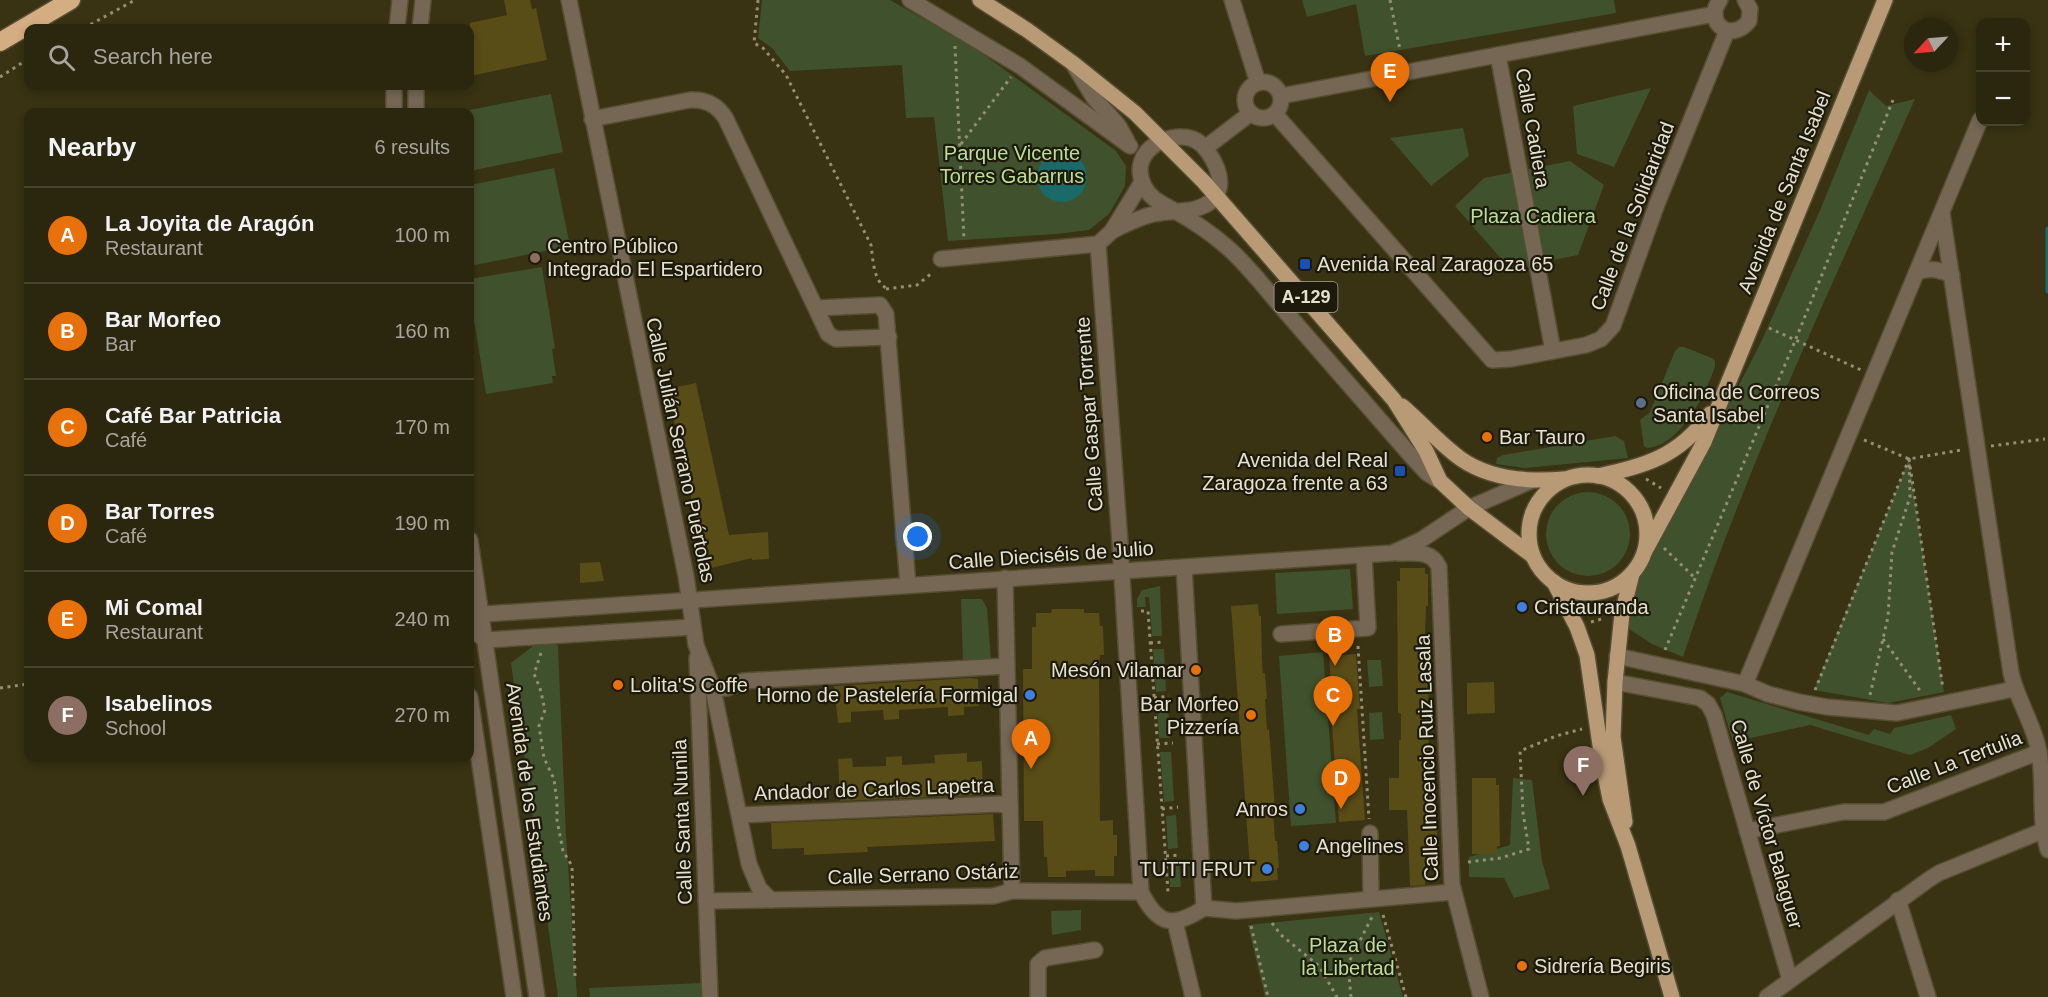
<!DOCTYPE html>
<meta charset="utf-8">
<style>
body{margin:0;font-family:Arial,sans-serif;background:#37321c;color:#f1f3f6}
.controls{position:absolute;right:18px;top:18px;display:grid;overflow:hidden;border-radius:12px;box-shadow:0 3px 9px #0003}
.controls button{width:54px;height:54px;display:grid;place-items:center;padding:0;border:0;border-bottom:2px solid #47432e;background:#2b260e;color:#f1f3f6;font:30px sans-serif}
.compass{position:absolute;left:1904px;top:18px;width:54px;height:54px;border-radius:50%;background:#2b260e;box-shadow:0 3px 9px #0003;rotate:244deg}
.you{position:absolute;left:918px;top:537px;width:21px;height:21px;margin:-15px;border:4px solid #fff;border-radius:50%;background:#1a73e8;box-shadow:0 0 0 9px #1a73e833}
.badge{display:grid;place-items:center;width:39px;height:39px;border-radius:50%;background:#d93025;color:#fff;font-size:20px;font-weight:700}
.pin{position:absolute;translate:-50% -50px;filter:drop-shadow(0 2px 3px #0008)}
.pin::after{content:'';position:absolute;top:32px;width:21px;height:18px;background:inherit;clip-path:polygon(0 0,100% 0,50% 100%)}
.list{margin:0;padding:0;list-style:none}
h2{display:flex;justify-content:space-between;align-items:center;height:78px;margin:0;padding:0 24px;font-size:26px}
h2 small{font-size:20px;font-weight:400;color:#a6a59e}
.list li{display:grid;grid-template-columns:39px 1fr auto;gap:18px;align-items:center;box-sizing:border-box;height:96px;padding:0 24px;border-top:2px solid #47432e}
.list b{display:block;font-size:22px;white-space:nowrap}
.list p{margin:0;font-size:20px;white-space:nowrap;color:#a6a59e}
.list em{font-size:20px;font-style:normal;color:#a6a59e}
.icon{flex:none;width:33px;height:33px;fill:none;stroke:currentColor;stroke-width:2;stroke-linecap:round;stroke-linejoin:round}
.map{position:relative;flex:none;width:2048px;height:997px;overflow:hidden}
.search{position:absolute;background:#2b260e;box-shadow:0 3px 9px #0003;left:24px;top:24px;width:450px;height:66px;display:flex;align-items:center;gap:15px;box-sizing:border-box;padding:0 21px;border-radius:12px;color:#a6a59e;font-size:22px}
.panel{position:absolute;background:#2b260e;box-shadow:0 3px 9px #0003;left:24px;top:108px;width:450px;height:654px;border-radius:12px}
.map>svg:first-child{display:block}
.green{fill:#40512d}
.water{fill:#1a6a6a}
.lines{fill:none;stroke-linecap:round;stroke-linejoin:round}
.stream{stroke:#1a6a6a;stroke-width:5}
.building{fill:#584c17}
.minor-casing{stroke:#554e31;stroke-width:18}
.major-casing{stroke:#554e31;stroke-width:18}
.highway-casing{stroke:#554e31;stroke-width:21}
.path{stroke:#948e76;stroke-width:3;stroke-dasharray:3 4.5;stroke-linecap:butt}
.minor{stroke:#766755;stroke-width:15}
.major{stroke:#b99a76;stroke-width:15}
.highway{stroke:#d4ae82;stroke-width:18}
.education-dot{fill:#8d6e63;stroke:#1d1a0c;stroke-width:2}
.transit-dot{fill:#1a4fb4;stroke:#1d1a0c;stroke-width:2}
.service-dot{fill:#5c6f8a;stroke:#1d1a0c;stroke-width:2}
.food-dot{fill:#e8710a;stroke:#1d1a0c;stroke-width:2}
.shop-dot{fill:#3f7fe0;stroke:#1d1a0c;stroke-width:2}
.labels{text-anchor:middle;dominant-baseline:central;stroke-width:4.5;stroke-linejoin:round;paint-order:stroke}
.shield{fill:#1d1a0c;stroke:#a9a594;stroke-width:1.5}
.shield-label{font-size:18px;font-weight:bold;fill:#e5e1cf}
.street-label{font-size:20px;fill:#e5e1cf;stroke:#1d1a0c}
.park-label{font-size:20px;fill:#bbdf96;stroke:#1d1a0c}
.poi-label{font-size:20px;fill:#e5e1cf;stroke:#1d1a0c;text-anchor:start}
</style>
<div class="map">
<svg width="2048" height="997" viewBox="0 0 2048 997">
<rect width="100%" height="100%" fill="#393213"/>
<g class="green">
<polygon points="762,0 890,0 972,46 1116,151 1126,166 1125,186 1109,214 1089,230 1056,234 948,241 934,117 906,118 902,65 790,71 772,48 758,38"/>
<polygon points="1302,0 1614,0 1616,13 1365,56 1356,4 1307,17"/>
<polygon points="1651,88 1614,167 1577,154 1573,106"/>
<path d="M1869,90L1886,106L1915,99C1833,283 1746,466 1683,657L1652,644L1629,629L1633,592L1762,340L1821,208Z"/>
<polygon points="551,94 563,152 470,171 470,112 460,112"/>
<polygon points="1463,128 1469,156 1431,186 1390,138"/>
<polygon points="1570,161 1604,185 1578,255 1510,269 1455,206 1484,178"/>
<polygon points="554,168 570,246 470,266 470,185"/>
<polygon points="542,267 555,348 552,349 556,376 552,376 553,383 486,394 470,296 470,279"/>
<path d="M1679,347H1684L1712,358L1715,361V367C1705,394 1681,446 1647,448L1644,446L1640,420L1650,412L1675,351Z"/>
<polygon points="1615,436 1624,441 1628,458 1525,468 1496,464 1497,458 1503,455"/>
<polygon points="1909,459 1944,692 1888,703 1814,690"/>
<circle cx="1588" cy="534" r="42"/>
<polygon points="1350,569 1353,609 1277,614 1275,573"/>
<polygon points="1160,586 1162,636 1152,636 1149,597 1145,597 1146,607 1137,607 1137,599 1142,590"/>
<polygon points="961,599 982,599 987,608 991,660 963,662"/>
<polygon points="546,636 558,646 566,836 577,997 558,997 511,663"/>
<polygon points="1153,649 1164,649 1166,691 1156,692"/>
<polygon points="1323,652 1336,823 1291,826 1279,656"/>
<polygon points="1367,660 1381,660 1383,686 1369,687"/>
<polygon points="1727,692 1869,735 1874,729 1890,734 1894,728 1951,715 1956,729 1928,748 1910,755 1810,725 1733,742 1720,698"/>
<polygon points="1157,705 1168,705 1170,738 1159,738"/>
<polygon points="1382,712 1384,739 1370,740 1369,713"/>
<polygon points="1160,752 1171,752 1174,801 1164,802"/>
<polygon points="1513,778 1532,780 1542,861 1550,889 1514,898 1504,878 1469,877 1469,857 1510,845"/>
<polygon points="1176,815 1178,848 1168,849 1166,816"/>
<polygon points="1179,862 1181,887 1170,887 1169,863"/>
<polygon points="1081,910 1081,930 1052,935 1051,911"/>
<polygon points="1379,912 1403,997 1265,997 1248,925"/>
<polygon points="701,983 702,997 590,997 589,988"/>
</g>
<circle class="water" cx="1062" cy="177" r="25"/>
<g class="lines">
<polyline class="stream" points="2048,229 2048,291"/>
</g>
<g class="building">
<polygon points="504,0 530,0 532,9 536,8 547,60 470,76 470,23 507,15"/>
<polygon points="696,383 729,535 768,532 769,559 752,560 752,558 707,569 667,389"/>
<polygon points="600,562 604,581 580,583 580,563"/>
<polygon points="1400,568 1425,568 1425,574 1428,574 1428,606 1426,606 1425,635 1428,635 1429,778 1434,778 1435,824 1437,824 1438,856 1435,856 1435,862 1425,862 1425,885 1410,886 1407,810 1389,810 1389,778 1399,778 1399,740 1401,740 1401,713 1398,713 1397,581 1400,581"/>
<polygon points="1258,604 1259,616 1261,616 1262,659 1263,673 1265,673 1267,699 1265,699 1267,730 1269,729 1275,809 1273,809 1275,841 1277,841 1279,868 1277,868 1278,880 1251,882 1231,606"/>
<polygon points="1052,609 1084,609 1084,613 1099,613 1100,626 1103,626 1104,655 1100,655 1099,668 1100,821 1113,820 1113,835 1117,835 1117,856 1114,856 1114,876 1095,876 1095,870 1066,871 1066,877 1048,877 1047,857 1044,857 1043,821 1024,821 1023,669 1032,669 1032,627 1036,627 1036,613 1051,613"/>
<polygon points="1356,654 1360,709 1357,709 1365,820 1339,822 1331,711 1333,711 1329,656"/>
<polygon points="970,678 978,679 979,706 964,707 964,715 948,716 948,707 899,710 899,719 884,720 883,710 851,712 851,722 838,723 834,686"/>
<polygon points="1494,682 1495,713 1467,714 1467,683"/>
<polygon points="967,753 967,762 982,761 983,795 840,801 838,759 852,758 853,767 886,766 886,757 902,756 902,765 935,763 934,755"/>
<polygon points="1472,778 1496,778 1496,785 1499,785 1500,846 1497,846 1497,854 1472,854"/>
<polygon points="993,814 995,841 867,847 868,852 804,855 804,848 772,849 771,823"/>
</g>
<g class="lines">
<g class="minor-casing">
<g id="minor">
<polyline points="569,0 686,576 696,645 713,689 749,864 759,888 771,900"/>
<polyline points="910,0 1020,66 1130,146"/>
<polyline points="1232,0 1258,83"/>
<path d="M1720,0C1703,22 1731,44 1749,21L1750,9L1745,0"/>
<polyline points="397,28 400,0"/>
<polyline points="420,28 423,0"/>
<polyline points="1498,55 1553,351"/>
<polyline points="1074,65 1094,98 1118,125 1127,141"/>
<circle cx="1263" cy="100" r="18"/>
<polyline points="416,86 416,112"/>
<polyline points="1281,96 1715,14"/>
<polyline points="394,112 394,86"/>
<polyline points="1275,114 1492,360 1511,359 1586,345 1601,339 1613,326 1657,204 1727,31"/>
<path d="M592,119L690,100C706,99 718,105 726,119L828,334L836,339L889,337"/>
<polyline points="1205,148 1251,113"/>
<path d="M1942,213L2011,673C2017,700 2034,724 2039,752C2045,785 2038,816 2048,850"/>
<path d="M1112,231C1126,224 1140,217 1154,214C1168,211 1182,212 1195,209C1227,200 1224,175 1208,152C1202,143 1194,137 1182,137C1156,136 1130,158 1144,186C1151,200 1163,204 1175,211C1193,221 1212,234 1227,247C1251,268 1270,295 1291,318C1332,365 1373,412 1413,458L1427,473L1440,481"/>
<path d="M1098,244L1120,543L1141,892C1158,926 1173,928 1204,908"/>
<polyline points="941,259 1098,244 1112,231 1142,182"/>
<path d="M1917,272C1931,268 1938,269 1952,275"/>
<polyline points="817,308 880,305 886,314 908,585"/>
<polyline points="470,540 537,997"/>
<path d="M1397,553C1414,554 1431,549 1439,567L1452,884L1481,997"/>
<polyline points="1184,567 1204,908"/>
<polyline points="1005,578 1012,891"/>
<polyline points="470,615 1392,553 1421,540 1469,508 1533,480"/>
<polyline points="470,627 485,640 693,627"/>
<polyline points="1281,634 1368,628 1364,555"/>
<polyline points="1617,656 1745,684 1768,694 1799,702 1827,707 1897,713 2014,689"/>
<polyline points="697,658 710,997"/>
<polyline points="1615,682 1700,698 1708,704 1714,715 1790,980"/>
<polyline points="1745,684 1980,120"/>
<polyline points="713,689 727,688 743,681 1007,666"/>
<polyline points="470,697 514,997"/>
<polyline points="740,815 1000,804 1010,807"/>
<polyline points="1747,831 1843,812 1884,812 2039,752"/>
<polyline points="1370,833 1371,898"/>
<polyline points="1898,900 1928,997"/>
<polyline points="706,901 993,896 1012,891 1141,892"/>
<polyline points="1204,908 1236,911 1453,892"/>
<polyline points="1175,922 1193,997"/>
<polyline points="1038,997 1038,964 1045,958 1095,950"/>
<polyline points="1767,997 1928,880 1939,873 2042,831"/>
</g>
</g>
<g class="major-casing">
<g id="major">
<polyline points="980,0 1027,30 1074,64 1135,113 1204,182 1394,400 1426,451 1440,481 1469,508 1533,556"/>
<path d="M1402,406C1422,423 1440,444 1461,459C1490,479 1530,482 1564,479"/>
<circle cx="1588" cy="534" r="59"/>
<path d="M1598,476C1647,465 1678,457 1710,414"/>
<polyline points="1645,551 1704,442 1885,0"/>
<polyline points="1554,582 1577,627 1587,655 1602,759 1610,799 1628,846 1672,997"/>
<polyline points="1625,822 1613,737 1615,682 1622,614 1632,574"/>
</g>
</g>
<g class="highway-casing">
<polyline id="highway" points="0,42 71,0"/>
</g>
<g class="path">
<path d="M758,0L754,43L763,48L786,75L871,245C873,259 873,280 886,288"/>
<polyline points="1390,0 1400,50"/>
<polyline points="84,28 135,0"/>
<polyline points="955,46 964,240"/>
<polyline points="0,77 28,59"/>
<polyline points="961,144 1011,77"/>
<polyline points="886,289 917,285 932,273"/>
<polyline points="1769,328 1861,370"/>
<polyline points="1864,440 1909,459 1961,450"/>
<polyline points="1991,446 2045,439"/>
<polyline points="1909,459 1943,689"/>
<polyline points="1646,479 1661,488"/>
<polyline points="1664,548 1695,578"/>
<polyline points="1141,611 1148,611 1168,892"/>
<polyline points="1591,622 1605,618"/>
<polyline points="1883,639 1921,692"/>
<polyline points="1150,643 1165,642"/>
<polyline points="1358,646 1369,819"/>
<polyline points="1665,650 1795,341 1893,100"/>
<polyline points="541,653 534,674 540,688 545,710 539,726 544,758 554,779 557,802 557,820 563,851 572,866 575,976"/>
<polyline points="0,688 28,684"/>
<polyline points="1815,690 1909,459 1910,497 1892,552 1888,617 1870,695"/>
<polyline points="1154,698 1169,696"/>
<polyline points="1157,744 1173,743"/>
<polyline points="1162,809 1178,807"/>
<polyline points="1166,856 1181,855"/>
<polyline points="1468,862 1501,858 1529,849 1523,813 1520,751 1556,736 1582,729"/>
<polyline points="1383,915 1406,997"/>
<polyline points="1272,923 1281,935 1319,966 1337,997"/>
<polyline points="1251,926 1268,997"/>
<polyline points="1351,997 1348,964 1373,915"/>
</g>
<use href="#minor" class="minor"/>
<use href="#major" class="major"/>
<use href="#highway" class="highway"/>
</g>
<circle class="education-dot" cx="535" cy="258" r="6"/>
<g class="transit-dot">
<rect x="1299" y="258" width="12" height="12" rx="3"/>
<rect x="1394" y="465" width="12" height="12" rx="3"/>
</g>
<circle class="service-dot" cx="1641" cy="403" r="6"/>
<g class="food-dot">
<circle cx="1487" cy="437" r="6"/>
<circle cx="1196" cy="670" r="6"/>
<circle cx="618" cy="685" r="6"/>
<circle cx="1251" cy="715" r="6"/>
<circle cx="1522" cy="966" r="6"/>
</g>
<g class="shop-dot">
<circle cx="1522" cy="607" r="6"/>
<circle cx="1030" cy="695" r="6"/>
<circle cx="1300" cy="809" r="6"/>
<circle cx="1304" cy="846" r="6"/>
<circle cx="1267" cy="869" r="6"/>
</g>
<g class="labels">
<rect class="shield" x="1274.5" y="282" width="63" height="30" rx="4.5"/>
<g class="shield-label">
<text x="1306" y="297">A-129</text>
</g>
<g class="street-label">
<text transform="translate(1533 128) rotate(80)">Calle Cadiera</text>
<text transform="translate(1784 192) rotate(-68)">Avenida de Santa Isabel</text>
<text transform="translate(1632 216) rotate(-69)">Calle de la Solidaridad</text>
<text transform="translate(1089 414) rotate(-94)">Calle Gaspar Torrente</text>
<text transform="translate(681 450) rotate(78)">Calle Julián Serrano Puértolas</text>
<text transform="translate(1051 555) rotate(-4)">Calle Dieciséis de Julio</text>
<text transform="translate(1427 758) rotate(-92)">Calle Inocencio Ruiz Lasala</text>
<text transform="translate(1954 762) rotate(-21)">Calle La Tertulia</text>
<text transform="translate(874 789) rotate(-2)">Andador de Carlos Lapetra</text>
<text transform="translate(530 802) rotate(82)">Avenida de los Estudiantes</text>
<text transform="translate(682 822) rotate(-92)">Calle Santa Nunila</text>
<text transform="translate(1767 824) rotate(74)">Calle de Víctor Balaguer</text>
<text transform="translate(923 874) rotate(-2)">Calle Serrano Ostáriz</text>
</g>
<g class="park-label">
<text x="1012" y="153">Parque Vicente<tspan x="1012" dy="23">Torres Gabarrus</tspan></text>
<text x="1533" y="216">Plaza Cadiera</text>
<text x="1348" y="945">Plaza de<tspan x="1348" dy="23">la Libertad</tspan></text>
</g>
<g class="poi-label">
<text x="547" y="246">Centro Público<tspan x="547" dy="23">Integrado El Espartidero</tspan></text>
<text x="1317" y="264">Avenida Real Zaragoza 65</text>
<text x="1653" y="392">Oficina de Correos<tspan x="1653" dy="23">Santa Isabel</tspan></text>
<text x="1499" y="437">Bar Tauro</text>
<text x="1388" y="460" text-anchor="end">Avenida del Real<tspan x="1388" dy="23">Zaragoza frente a 63</tspan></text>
<text x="1534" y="607">Cristauranda</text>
<text x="1184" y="670" text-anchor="end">Mesón Vilamar</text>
<text x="630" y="685">Lolita'S Coffe</text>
<text x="1018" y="695" text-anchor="end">Horno de Pastelería Formigal</text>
<text x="1239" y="704" text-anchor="end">Bar Morfeo<tspan x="1239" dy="23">Pizzería</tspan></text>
<text x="1288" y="809" text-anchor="end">Anros</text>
<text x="1316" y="846">Angelines</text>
<text x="1255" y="869" text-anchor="end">TUTTI FRUT</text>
<text x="1534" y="966">Sidrería Begiris</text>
</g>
</g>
</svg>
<div class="controls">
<button>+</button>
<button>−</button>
</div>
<svg class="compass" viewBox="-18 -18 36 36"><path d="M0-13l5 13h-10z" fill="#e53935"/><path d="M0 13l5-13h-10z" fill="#a6a59e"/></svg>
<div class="you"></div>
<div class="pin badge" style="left:1031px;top:769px;background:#e8710a">A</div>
<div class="pin badge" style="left:1335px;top:666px;background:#e8710a">B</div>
<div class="pin badge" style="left:1333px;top:726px;background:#e8710a">C</div>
<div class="pin badge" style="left:1341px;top:809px;background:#e8710a">D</div>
<div class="pin badge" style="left:1390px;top:102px;background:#e8710a">E</div>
<div class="pin badge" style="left:1583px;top:796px;background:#8d6e63">F</div>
<div class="search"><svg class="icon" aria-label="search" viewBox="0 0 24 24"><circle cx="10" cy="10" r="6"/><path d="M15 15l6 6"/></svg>Search here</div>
<section class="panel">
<h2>Nearby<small>6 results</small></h2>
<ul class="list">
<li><span class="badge" style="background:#e8710a">A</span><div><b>La Joyita de Aragón</b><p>Restaurant</p></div><em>100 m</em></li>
<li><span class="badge" style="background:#e8710a">B</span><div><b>Bar Morfeo</b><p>Bar</p></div><em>160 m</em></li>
<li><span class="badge" style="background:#e8710a">C</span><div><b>Café Bar Patricia</b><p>Café</p></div><em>170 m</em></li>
<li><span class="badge" style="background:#e8710a">D</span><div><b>Bar Torres</b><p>Café</p></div><em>190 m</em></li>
<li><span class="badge" style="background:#e8710a">E</span><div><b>Mi Comal</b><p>Restaurant</p></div><em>240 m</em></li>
<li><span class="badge" style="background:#8d6e63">F</span><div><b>Isabelinos</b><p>School</p></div><em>270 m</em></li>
</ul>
</section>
</div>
